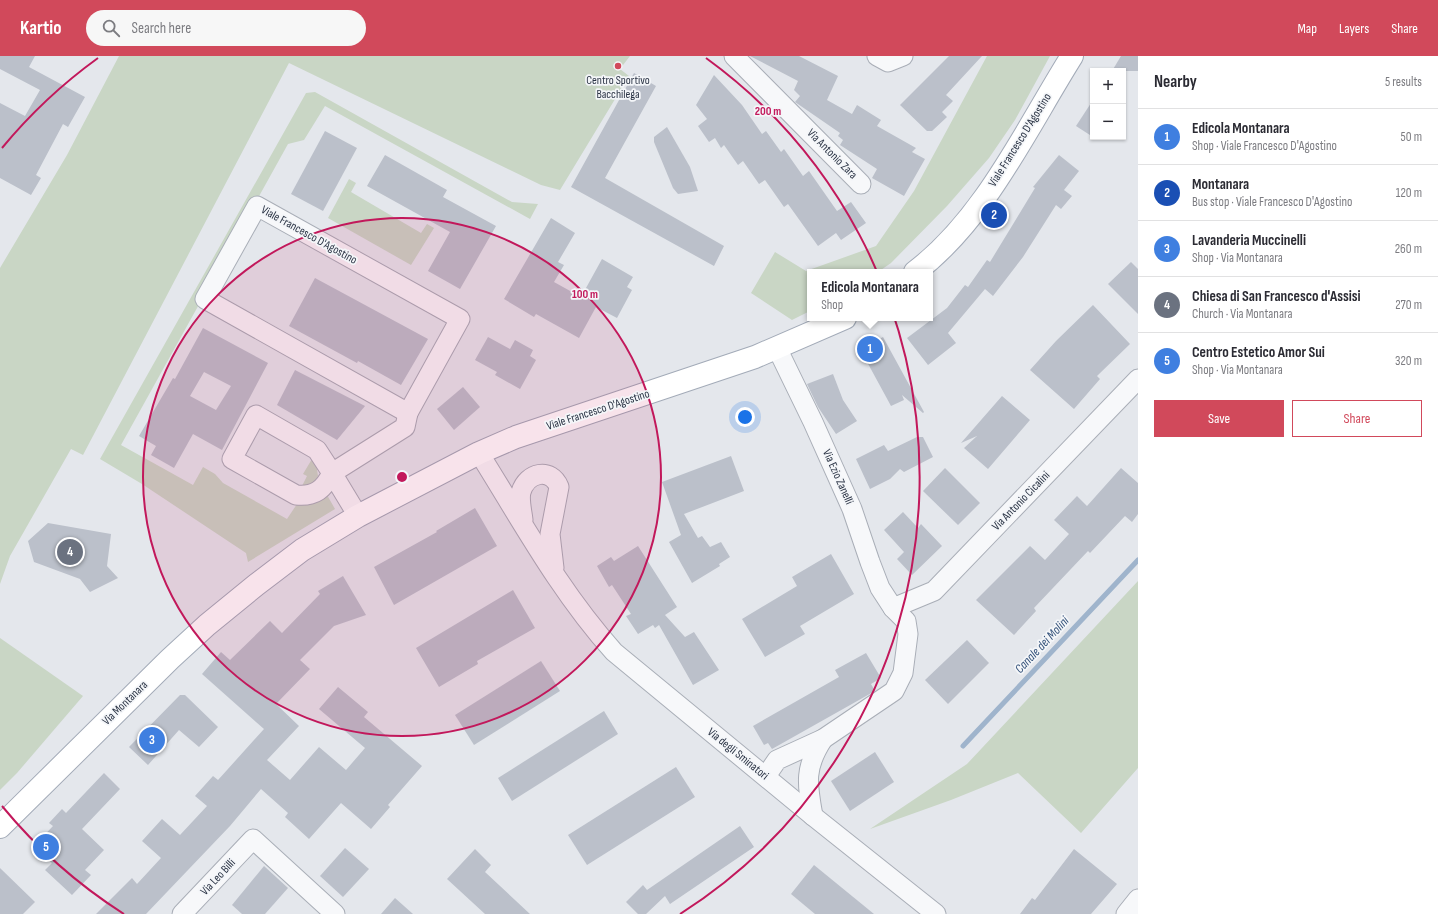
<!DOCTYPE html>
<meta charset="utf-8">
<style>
body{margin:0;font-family:"Sofia Sans Condensed",sans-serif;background:#f7f7f7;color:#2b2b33}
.controls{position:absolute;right:12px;top:12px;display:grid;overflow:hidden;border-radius:0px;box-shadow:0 1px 3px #0004}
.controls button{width:36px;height:36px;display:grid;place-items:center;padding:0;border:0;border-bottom:1px solid #e1e1e2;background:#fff;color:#2b2b33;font:20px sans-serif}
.you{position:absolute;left:745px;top:361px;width:14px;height:14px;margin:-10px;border:3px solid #fff;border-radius:50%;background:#1a73e8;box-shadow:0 0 0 6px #1a73e833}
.badge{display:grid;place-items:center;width:26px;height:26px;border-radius:50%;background:#d1495b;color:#fff;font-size:13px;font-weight:700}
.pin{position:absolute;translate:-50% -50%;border:2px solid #fff;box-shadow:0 1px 4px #0006}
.popup{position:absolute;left:807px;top:213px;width:126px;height:52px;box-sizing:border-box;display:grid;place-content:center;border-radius:0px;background:#fff;filter:drop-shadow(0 1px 3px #0005);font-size:13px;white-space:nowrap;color:#7c7c81}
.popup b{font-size:15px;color:#2b2b33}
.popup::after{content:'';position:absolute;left:50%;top:100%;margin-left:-8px;border:8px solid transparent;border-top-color:#fff}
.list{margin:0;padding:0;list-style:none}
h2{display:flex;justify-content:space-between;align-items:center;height:52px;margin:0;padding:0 16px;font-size:17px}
h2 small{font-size:13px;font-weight:400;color:#7c7c81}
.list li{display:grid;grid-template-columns:26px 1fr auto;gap:12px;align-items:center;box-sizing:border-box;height:56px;padding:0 16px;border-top:1px solid #e1e1e2}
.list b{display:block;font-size:15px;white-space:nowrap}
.list p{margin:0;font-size:13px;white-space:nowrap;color:#7c7c81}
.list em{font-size:13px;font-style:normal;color:#7c7c81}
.actions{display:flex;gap:8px;padding:12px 16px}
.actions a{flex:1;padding:9px 0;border:1px solid #d1495b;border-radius:0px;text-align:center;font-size:14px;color:#d1495b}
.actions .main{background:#d1495b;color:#fff}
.icon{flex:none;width:22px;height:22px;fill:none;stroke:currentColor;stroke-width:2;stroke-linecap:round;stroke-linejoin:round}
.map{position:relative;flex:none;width:1138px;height:858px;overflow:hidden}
header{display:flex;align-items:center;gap:24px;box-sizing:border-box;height:56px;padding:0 20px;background:#d1495b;color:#fff}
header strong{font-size:19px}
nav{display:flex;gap:22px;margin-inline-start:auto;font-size:14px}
.search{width:280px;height:36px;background:#f7f7f7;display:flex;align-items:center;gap:10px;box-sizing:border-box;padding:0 14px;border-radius:22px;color:#7c7c81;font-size:15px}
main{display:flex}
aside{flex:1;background:#fff}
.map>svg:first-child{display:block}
.green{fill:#c9d6c5}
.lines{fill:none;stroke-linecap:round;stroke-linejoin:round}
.stream{stroke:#9fb4cc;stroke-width:5}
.building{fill:#bbc0ca;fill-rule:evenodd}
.street-casing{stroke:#a9aeb7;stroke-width:21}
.primary-casing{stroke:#a3abb8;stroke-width:24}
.street{stroke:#f7f8fa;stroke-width:19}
.primary{stroke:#fff;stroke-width:22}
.ring{fill:none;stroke:#c2185b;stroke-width:2}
.poi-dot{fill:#d1495b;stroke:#f4f6f9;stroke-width:1.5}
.labels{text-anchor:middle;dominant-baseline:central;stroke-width:3.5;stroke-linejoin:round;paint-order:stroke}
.poi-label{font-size:12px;fill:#2b3445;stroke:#f4f6f9}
.street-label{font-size:12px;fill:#2b3445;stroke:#f4f6f9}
.water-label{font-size:13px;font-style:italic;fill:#34527a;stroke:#f4f6f9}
.centre{fill:#c2185b;stroke:#f4f6f9;stroke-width:2}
.ring-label{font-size:12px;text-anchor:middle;font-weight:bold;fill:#c2185b;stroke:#f4f6f9;stroke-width:3.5;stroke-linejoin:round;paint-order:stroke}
</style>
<header>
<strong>Kartio</strong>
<div class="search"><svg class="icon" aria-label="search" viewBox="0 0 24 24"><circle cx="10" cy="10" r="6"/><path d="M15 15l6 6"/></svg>Search here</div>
<nav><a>Map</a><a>Layers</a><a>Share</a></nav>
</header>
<main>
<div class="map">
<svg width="1138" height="858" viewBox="0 0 1138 858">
<rect width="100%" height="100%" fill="#e4e7ec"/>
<g class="green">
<polygon points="119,0 630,0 620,13 629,20 560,134 541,129 289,7 83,399 71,393 10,500 0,528 0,212 67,99"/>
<polygon points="987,0 1050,0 1015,64 989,102 947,150 891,207 878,216 810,216 810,255 792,264 751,237 775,196 806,215 876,190 914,135"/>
<polygon points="315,36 512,146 538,148 530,163 325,50 304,84 288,88 121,389 193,429 203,411 215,418 223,427 287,463 297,448 327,439 335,453 248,506 246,497 142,428 100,403 306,37"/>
<polygon points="349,123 356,127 351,136 421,177 427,168 434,172 411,209 328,162"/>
<polygon points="312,403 316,407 318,420 314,426 301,432 307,420 303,418"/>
<polygon points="1138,525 1138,712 1081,777 1018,717 951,744 870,773 967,708"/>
<polygon points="0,582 83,640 17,717 0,734"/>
</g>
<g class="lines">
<polyline class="stream" points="963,690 1138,504"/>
</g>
<g class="building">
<polygon points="0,0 35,0 29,11 85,41 68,71 63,68 36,119 41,122 31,139 0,122 0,47 25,60 40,34 0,13"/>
<polygon points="750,0 799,0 838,20 827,44 852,58 857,49 881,64 877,70 916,92 912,96 925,103 904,140 872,122 877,113 840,89 843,84 838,80 840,77 795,46 800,40 794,34 798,25"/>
<polygon points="949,0 982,0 946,39 953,45 942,56 947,61 932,75 927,75 900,49"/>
<polygon points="1121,0 1138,0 1138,15 1112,15"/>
<polygon points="634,17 656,30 605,122 724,190 714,210 571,131"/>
<polygon points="714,19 742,49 762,78 766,75 781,96 784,93 803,120 809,115 837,155 851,146 866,167 841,184 836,177 818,190 788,148 784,151 765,124 759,128 743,105 738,109 724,89 721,92 715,82 709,86 698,70 707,63 696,49"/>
<polygon points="1093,44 1093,81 1076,70"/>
<polygon points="667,71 690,111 698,135 678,138 673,132 654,86 654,81"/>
<polygon points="325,75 357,92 323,155 291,138"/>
<polygon points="385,99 447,134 443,141 496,170 460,233 428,215 450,176 367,130"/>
<polygon points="1059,99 1079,115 1064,134 1072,140 1061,153 1056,149 1023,201 993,240 985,233 948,277 956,287 928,309 907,282 947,252 965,229 968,231 987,204 990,206 1035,132 1033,131"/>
<polygon points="551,162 575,177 558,206 564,209 554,226 581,241 602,203 633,221 627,231 632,234 617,262 596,251 579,282 536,258 534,261 504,243"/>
<polygon points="1131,206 1138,213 1138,258 1108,228"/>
<polygon points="315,222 428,283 401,329 358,305 357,307 289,270"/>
<polygon points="1093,249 1130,288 1097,320 1100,323 1074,353 1030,314 1056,285"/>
<path d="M203,272L268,307L222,394L193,378L174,412L151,399L156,390L139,380L173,322L175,323ZM204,316L231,330L216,354L190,340Z"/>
<polygon points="488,281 510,293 515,284 533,294 530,300 536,304 520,333 495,319 497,316 475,304"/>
<polygon points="883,281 924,356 923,357 902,339 904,344 891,350 860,293"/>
<polygon points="295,314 365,350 337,384 277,349"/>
<polygon points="833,318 843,344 857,365 836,378 818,351 807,328"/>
<polygon points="463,331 480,351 454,374 437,353"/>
<polygon points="1002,340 1030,364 988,413 964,392 977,380 961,387"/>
<polygon points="917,381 923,381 933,401 904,416 900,413 890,423 870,433 856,403 884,389 888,395"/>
<polygon points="731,400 744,435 684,458 698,482 702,480 710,491 721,486 730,501 719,508 720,510 692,527 669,486 681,479 662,426"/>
<polygon points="945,412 980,447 958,469 923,435"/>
<polygon points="1121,412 1138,427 1138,458 1132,466 1125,460 1090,497 1088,495 1034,552 1036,555 1014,579 976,544 1030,490 1045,504 1069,478 1054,464 1077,440 1087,450"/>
<polygon points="475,452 497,490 394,549 374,511 437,476 436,475"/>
<polygon points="903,456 918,472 921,468 942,490 912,519 897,503 904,496 884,474"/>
<polygon points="48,467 111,478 107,510 118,522 90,536 80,523 34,506 28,485"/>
<polygon points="638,490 677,551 665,559 685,581 694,576 719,614 693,629 659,569 655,572 653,569 638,578 626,560 631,558 612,529 609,531 597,510 611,501 614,505"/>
<polygon points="831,498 854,538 800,570 805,578 765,601 742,563 797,530 792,521"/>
<polygon points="343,520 366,559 334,570 300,604 310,613 276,648 299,670 267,704 290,724 319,691 346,714 365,692 319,653 338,631 368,656 364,661 422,710 388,749 390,751 371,773 341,747 309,783 285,761 288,757 261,733 230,770 146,858 96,858 132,822 137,828 161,802 142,785 162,763 180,779 207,750 195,740 213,720 218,724 264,673 202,618 221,596 230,604 270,565 282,577 320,538 318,535"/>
<polygon points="513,534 535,572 477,605 478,608 439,631 416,592"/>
<polygon points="967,584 989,607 948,648 925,624"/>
<polygon points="866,597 881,622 871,628 875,635 772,693 768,687 764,689 753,670 839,621 835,614"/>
<polygon points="541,605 560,635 474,689 455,659"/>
<polygon points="180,639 185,639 218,671 199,691 179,674 148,709 129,691"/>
<polygon points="604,655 618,678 512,745 498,722"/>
<polygon points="875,696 894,726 850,755 831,725"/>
<polygon points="676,711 695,741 587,809 568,779"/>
<polygon points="104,717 120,733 82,773 104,794 85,814 91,819 72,839 45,814 52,807 34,790 53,770 49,767 62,753 66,757"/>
<polygon points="740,770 754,791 670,848 665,840 646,858 638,858 626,846 643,829 647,834"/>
<polygon points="345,792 369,813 343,841 320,820"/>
<polygon points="475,793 491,809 485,816 530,858 485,858 447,823"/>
<polygon points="1074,793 1117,828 1091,858 1020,858 1032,842 1035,844"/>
<polygon points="814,809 874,858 815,858 791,838"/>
<polygon points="264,810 288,832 265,858 242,858 232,849"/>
<polygon points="0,812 35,846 23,858 0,858"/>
<polygon points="395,842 413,858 381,858"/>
</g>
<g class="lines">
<g class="street-casing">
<g id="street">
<polyline points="734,0 861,128"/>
<polyline points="877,0 888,6 903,0"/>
<polygon points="257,150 460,263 408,357 205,243"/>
<path d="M256,359L317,394L332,417C324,433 315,441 296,439L232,403Z"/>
<path d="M479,397C521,464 560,536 614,596L813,760L936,858"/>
<polyline points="358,460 332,417 405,371 408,357"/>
<path d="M523,464C522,455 519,444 521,436C527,416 551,411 559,431L550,478L554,512"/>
<polyline points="893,552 934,535 1138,323"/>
<polyline points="766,720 777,704 823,683 894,635 903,617 908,578 906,565 893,552 880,532 870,506 852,453 813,366 777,292"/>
<path d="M813,760C807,727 804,712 823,683"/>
<polyline points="182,858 253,783 335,858"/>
<polyline points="1126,858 1138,843"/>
</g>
</g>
<g class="primary-casing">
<g id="primary">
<path d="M915,216C985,163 1026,73 1072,0"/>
<polyline points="0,771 170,603 207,569 256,529 302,494 358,460 479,397 516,381 755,301 845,262"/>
</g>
</g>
<use href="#street" class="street"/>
<use href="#primary" class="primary"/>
</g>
<circle cx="402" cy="421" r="259" fill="#c2185b" fill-opacity=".12"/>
<g class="ring">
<circle cx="402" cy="421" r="259"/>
<path d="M124 858A518 518 0 0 1 2 750M2 92A518 518 0 0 1 98 2M706 2A518 518 0 0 1 680 858"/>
</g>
<circle class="poi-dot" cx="618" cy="10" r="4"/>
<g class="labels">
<g class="poi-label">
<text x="618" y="24">Centro Sportivo<tspan x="618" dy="14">Bacchilega</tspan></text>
</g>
<g class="street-label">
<text transform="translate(1020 84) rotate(-58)">Viale Francesco D'Agostino</text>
<text transform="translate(832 98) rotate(45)">Via Antonio Zara</text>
<text transform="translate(309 179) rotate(29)">Viale Francesco D'Agostino</text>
<text transform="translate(598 354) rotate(-18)">Viale Francesco D'Agostino</text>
<text transform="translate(838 421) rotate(66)">Via Ezio Zanelli</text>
<text transform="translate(1021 445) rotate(-46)">Via Antonio Cicalini</text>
<text transform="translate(125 647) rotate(-44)">Via Montanara</text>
<text transform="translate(738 698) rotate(39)">Via degli Sminatori</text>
<text transform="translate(218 821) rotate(-47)">Via Leo Billi</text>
</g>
<g class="water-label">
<text transform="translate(1042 589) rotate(-47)">Canale dei Molini</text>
</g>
</g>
<circle cx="402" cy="421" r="6" class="centre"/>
<g class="ring-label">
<text x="768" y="59">200 m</text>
<text x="585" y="242">100 m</text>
</g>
</svg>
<div class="controls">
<button>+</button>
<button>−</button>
</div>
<div class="you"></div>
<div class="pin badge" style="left:870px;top:293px;background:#3f7fe0">1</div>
<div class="popup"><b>Edicola Montanara</b>Shop</div>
<div class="pin badge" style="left:994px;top:159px;background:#1a4fb4">2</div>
<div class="pin badge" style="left:152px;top:684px;background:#3f7fe0">3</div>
<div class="pin badge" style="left:70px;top:496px;background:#6b7280">4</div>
<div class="pin badge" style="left:46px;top:791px;background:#3f7fe0">5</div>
</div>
<aside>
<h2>Nearby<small>5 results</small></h2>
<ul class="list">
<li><span class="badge" style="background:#3f7fe0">1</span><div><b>Edicola Montanara</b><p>Shop · Viale Francesco D'Agostino</p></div><em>50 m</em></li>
<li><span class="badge" style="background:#1a4fb4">2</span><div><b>Montanara</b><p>Bus stop · Viale Francesco D'Agostino</p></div><em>120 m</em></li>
<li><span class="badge" style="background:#3f7fe0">3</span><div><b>Lavanderia Muccinelli</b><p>Shop · Via Montanara</p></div><em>260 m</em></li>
<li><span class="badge" style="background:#6b7280">4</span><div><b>Chiesa di San Francesco d'Assisi</b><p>Church · Via Montanara</p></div><em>270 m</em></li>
<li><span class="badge" style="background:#3f7fe0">5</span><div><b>Centro Estetico Amor Sui</b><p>Shop · Via Montanara</p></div><em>320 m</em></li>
</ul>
<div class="actions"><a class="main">Save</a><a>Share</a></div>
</aside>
</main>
